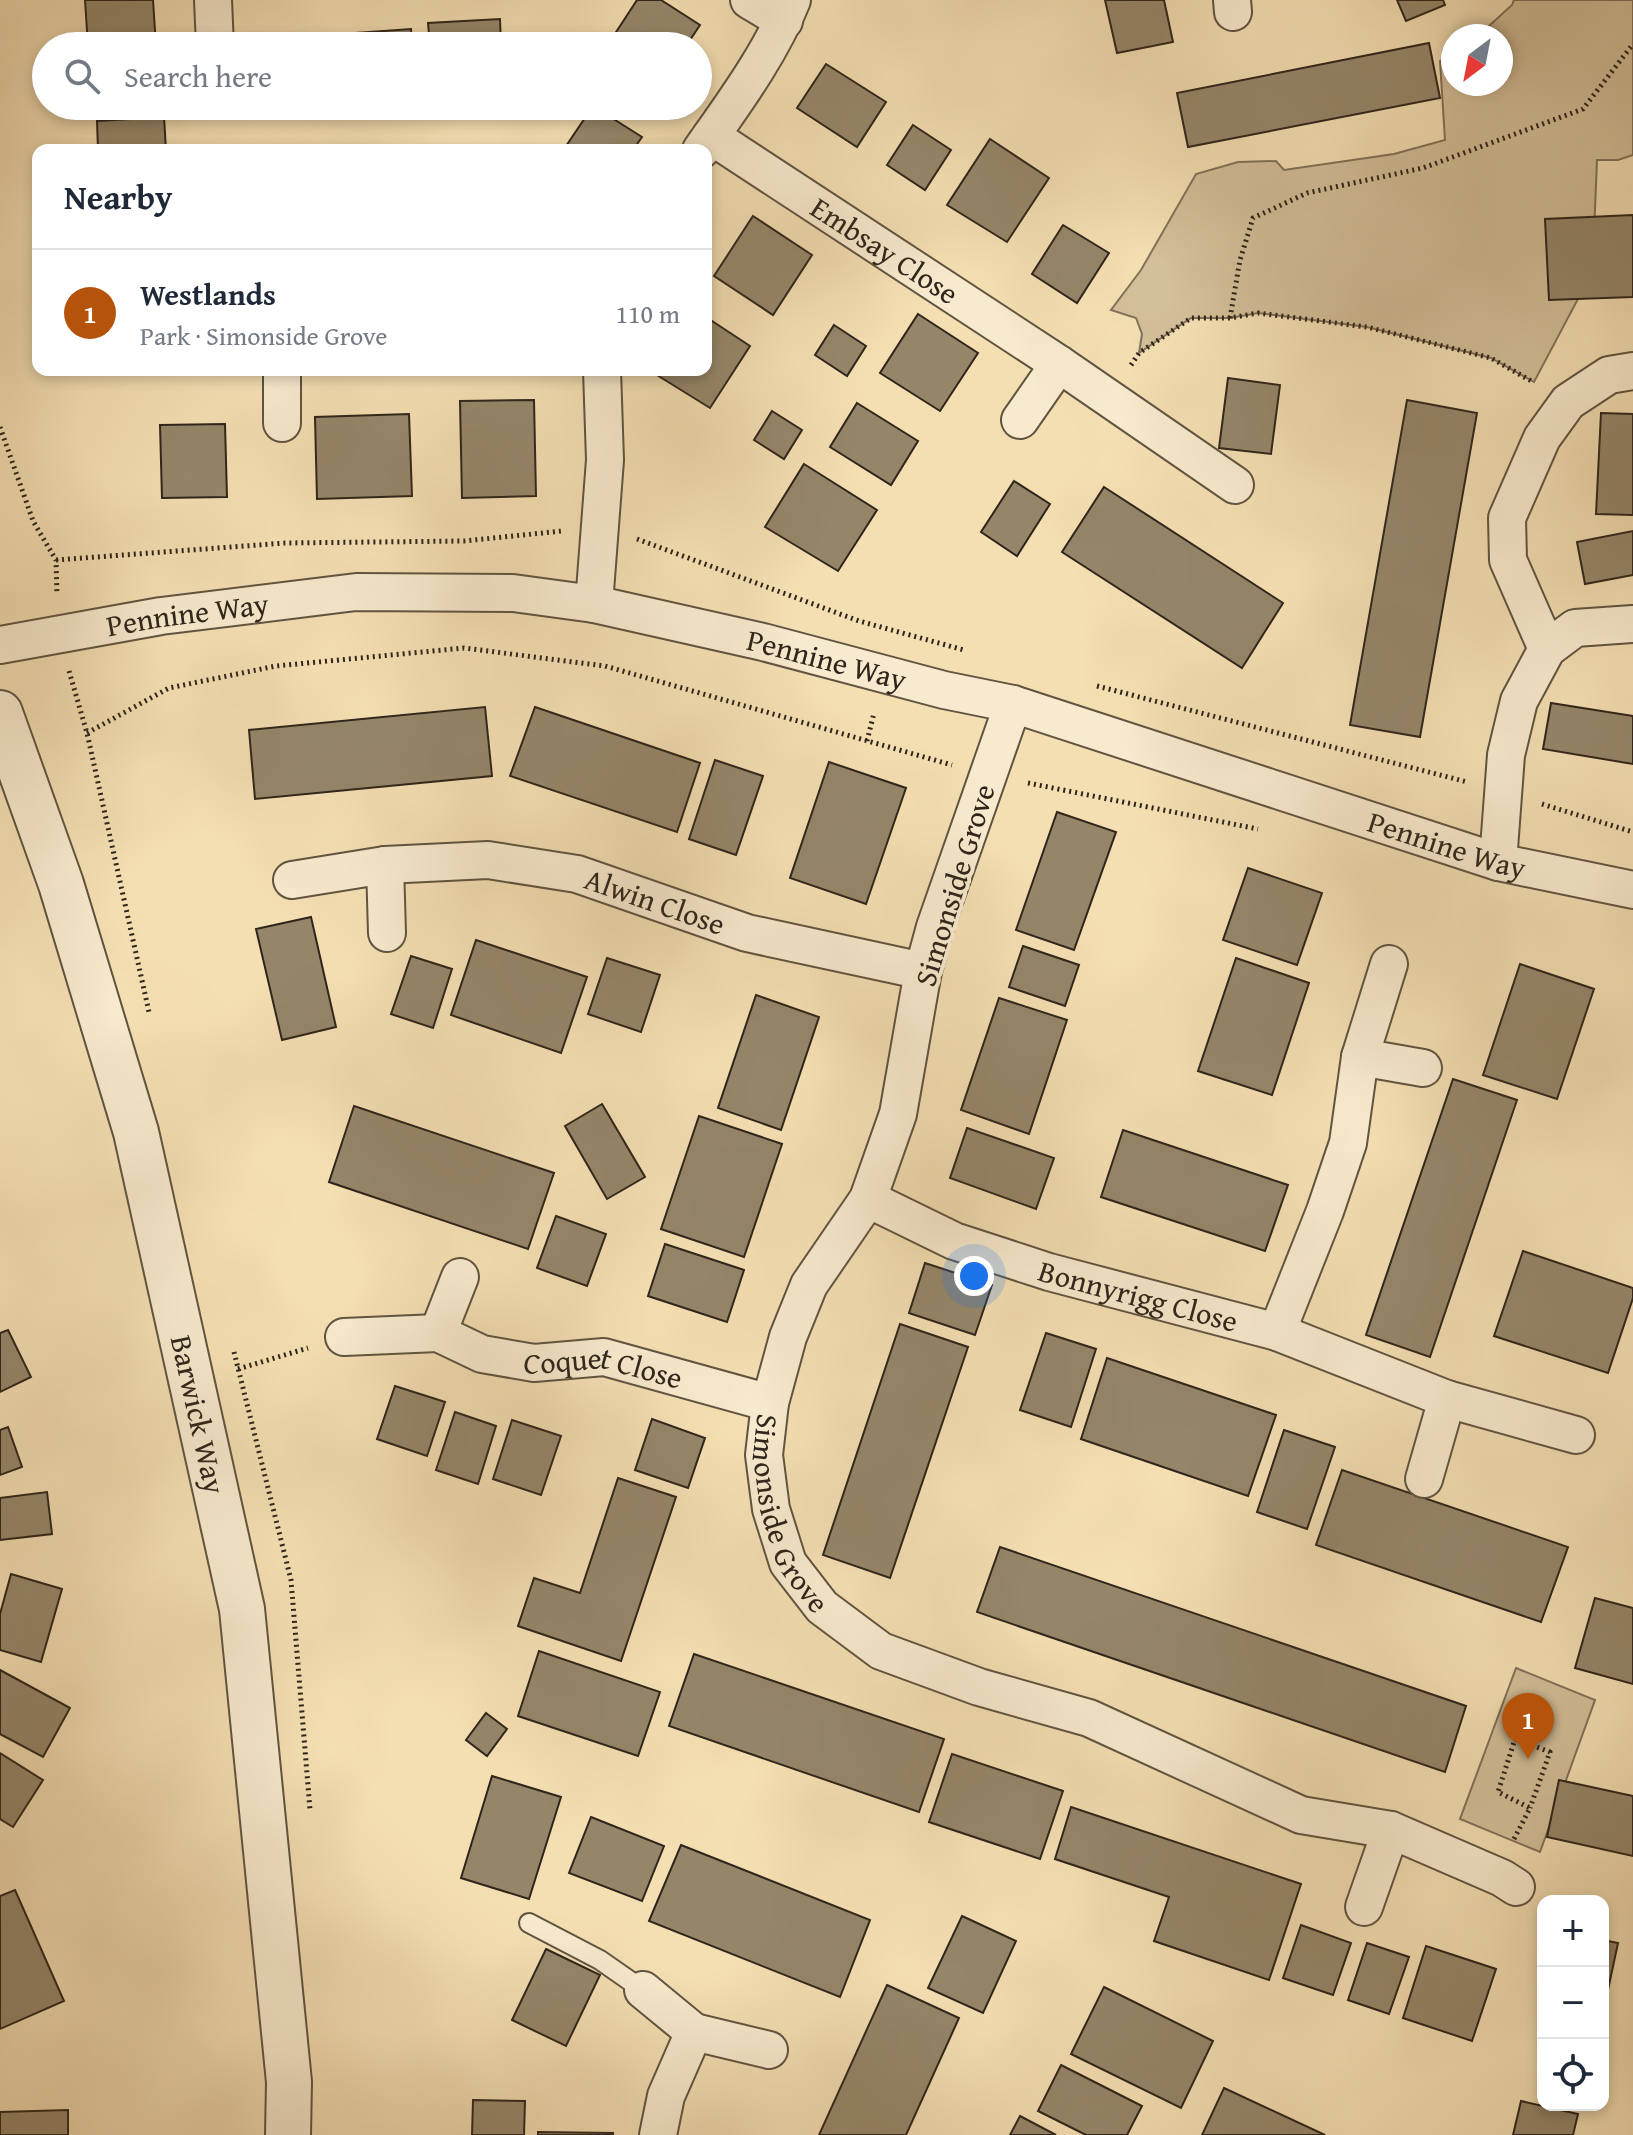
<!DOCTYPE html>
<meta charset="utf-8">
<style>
body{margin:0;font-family:"Gentium Book Plus",serif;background:#f2f2f3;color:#1f2937}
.controls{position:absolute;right:24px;bottom:24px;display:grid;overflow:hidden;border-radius:16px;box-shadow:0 4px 12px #0003}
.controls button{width:72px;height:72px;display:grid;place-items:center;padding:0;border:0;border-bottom:2px solid #e0e1e3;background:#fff;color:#1f2937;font:40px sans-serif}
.compass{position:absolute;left:1441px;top:24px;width:72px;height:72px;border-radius:50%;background:#fff;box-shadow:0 4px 12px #0003;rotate:212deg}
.you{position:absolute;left:974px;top:1276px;width:28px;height:28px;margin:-20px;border:6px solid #fff;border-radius:50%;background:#1a73e8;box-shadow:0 0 0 12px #1a73e833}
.badge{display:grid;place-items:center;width:52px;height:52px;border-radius:50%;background:#b45309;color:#fff;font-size:26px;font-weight:700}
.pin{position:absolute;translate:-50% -66px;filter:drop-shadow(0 2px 4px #0008)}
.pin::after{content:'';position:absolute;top:42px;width:28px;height:24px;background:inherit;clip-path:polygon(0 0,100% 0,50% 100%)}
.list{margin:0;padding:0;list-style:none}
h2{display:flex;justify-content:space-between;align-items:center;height:104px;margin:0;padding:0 32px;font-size:34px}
h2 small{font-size:26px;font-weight:400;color:#747a83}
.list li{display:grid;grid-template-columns:52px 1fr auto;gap:24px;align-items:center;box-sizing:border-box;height:128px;padding:0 32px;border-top:2px solid #e0e1e3}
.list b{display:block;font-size:30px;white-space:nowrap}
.list p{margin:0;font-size:26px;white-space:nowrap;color:#747a83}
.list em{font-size:26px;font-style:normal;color:#747a83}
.icon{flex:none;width:44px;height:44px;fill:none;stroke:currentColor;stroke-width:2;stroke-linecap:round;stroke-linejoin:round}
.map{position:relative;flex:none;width:1633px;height:2135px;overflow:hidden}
.search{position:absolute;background:#fff;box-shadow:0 4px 12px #0003;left:32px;top:32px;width:680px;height:88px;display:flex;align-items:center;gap:20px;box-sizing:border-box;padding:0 28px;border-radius:44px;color:#747a83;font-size:30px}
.panel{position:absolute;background:#fff;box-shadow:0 4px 12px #0003;left:32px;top:144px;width:680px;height:232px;border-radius:16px}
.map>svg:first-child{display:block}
.green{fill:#d3bf99;stroke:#81725a;stroke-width:2}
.building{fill:#95866a;stroke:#2f251b;stroke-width:2}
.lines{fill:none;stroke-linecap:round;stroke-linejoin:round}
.service-casing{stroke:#605441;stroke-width:22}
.minor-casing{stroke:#605441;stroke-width:40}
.tertiary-casing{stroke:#605441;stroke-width:48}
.path{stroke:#2f251b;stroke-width:5;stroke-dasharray:2 4;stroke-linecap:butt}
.service{stroke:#f8eace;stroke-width:18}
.minor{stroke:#f8eace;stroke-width:36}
.tertiary{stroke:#f8eace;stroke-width:44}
.labels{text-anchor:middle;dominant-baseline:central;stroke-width:8;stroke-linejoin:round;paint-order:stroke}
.street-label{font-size:30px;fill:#2f251b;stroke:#f8eace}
</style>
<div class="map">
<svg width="1633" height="2135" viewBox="0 0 1633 2135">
<rect width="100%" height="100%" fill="#f4dfb3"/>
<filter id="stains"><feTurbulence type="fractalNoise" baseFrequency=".0025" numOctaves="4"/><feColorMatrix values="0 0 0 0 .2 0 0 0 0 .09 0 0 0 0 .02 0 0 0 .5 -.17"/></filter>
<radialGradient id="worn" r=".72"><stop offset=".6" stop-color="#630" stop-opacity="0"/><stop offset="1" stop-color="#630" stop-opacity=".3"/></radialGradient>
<g class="green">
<polygon points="1514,0 1633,0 1633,155 1618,160 1597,160 1594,233 1578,299 1534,382 1491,358 1367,327 1258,313 1230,318 1191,318 1139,353 1142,334 1136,318 1111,310 1141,270 1196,174 1238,162 1276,161 1284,170 1394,154 1445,140 1440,61 1453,54 1453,84 1501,84 1501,36 1478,36 1512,5"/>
<polygon points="1516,1668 1595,1700 1540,1852 1460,1819"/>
</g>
<g class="building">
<polygon points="85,0 153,0 156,46 88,46"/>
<polygon points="637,0 661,0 700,25 686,46 607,46"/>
<polygon points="1105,0 1164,0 1173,42 1117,53"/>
<polygon points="1397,0 1443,0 1445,5 1406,21"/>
<polygon points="500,19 501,46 430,46 428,23"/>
<polygon points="411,29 412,46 357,46 356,33"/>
<polygon points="320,36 321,46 266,46 266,39"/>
<polygon points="1429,43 1440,98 1188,147 1177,93"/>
<polygon points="826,64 886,102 857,147 797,108"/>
<polygon points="593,106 642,137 633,150 564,149"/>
<polygon points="164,117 166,150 98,150 97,121"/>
<polygon points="913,125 951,150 925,190 887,165"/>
<polygon points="990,139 1049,178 1007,242 947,205"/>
<polygon points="1633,215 1633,297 1549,300 1545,219"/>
<polygon points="753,216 812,255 773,315 714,276"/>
<polygon points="1063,225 1109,253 1077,303 1032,274"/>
<polygon points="918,314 978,353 940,411 880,373"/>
<polygon points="706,317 750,346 710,408 652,372 706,370"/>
<polygon points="834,325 866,346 847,376 815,355"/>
<polygon points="1228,378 1280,385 1271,454 1219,448"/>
<polygon points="534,400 536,496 462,498 460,401"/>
<polygon points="1407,400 1477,413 1420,737 1350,725"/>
<polygon points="857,403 918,441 891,485 830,447"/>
<polygon points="772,411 802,430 784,459 754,440"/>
<polygon points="1601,413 1633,414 1633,515 1596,514"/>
<polygon points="409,414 412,496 317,499 315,417"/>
<polygon points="225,424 227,497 162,498 160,425"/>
<polygon points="804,464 877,510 838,571 765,527"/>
<polygon points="1014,481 1050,504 1017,556 981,532"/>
<polygon points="1104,487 1283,603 1242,668 1062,552"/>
<polygon points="1633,531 1633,575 1585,584 1577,542"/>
<polygon points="1551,703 1633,716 1633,764 1543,749"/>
<polygon points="485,707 492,776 255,799 249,730"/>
<polygon points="535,707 700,763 677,832 510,776"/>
<polygon points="715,760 763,776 736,855 689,839"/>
<polygon points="829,762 906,788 866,904 790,878"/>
<polygon points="1057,812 1116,832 1074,950 1016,930"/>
<polygon points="1248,868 1322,893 1297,965 1223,940"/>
<polygon points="311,917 336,1027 282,1040 256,929"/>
<polygon points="476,940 587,977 561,1053 451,1015"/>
<polygon points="1023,946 1079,965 1065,1006 1009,987"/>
<polygon points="411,956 452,969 433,1028 391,1014"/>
<polygon points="607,958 660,975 641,1032 588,1014"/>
<polygon points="1236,958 1309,983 1272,1095 1198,1071"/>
<polygon points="1520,964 1594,989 1557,1099 1483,1075"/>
<polygon points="756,995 819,1017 781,1130 718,1108"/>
<polygon points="999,998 1067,1020 1029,1134 961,1110"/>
<polygon points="1453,1079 1517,1100 1430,1357 1366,1335"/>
<polygon points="602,1104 645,1177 607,1199 565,1126"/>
<polygon points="354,1106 554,1173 528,1249 329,1182"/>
<polygon points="699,1116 782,1144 744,1257 661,1229"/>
<polygon points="967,1128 1054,1158 1036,1209 950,1178"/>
<polygon points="1123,1130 1288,1185 1265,1251 1101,1197"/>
<polygon points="556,1216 606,1234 587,1286 537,1268"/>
<polygon points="665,1244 744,1270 727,1322 648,1296"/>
<polygon points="1523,1251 1633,1288 1633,1298 1608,1373 1494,1336"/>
<polygon points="925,1263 992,1285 975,1335 909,1313"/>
<polygon points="900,1324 968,1347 890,1578 823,1555"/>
<polygon points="8,1330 31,1377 0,1392 0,1333"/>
<polygon points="1046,1333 1096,1349 1071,1427 1020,1410"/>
<polygon points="1107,1358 1276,1415 1248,1496 1081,1439"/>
<polygon points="395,1386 445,1402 427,1456 377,1439"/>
<polygon points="455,1412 496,1426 478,1484 436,1470"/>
<polygon points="652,1419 705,1438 688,1488 635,1470"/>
<polygon points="512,1420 561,1436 541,1495 493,1479"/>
<polygon points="8,1427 22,1467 0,1475 0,1430"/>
<polygon points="1284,1430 1335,1447 1307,1529 1257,1512"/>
<polygon points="1342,1470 1568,1547 1541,1622 1316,1545"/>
<polygon points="618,1478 676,1497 621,1661 518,1626 534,1578 580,1593"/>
<polygon points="47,1492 52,1534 0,1540 0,1498"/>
<polygon points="1000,1547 1466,1706 1445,1772 977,1612"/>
<polygon points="11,1574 62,1589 41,1662 0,1650 0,1614"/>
<polygon points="1595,1598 1633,1608 1633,1684 1575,1668"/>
<polygon points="539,1651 660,1692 638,1756 518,1716"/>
<polygon points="694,1654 944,1739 919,1812 669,1726"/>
<polygon points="0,1670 70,1708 43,1757 0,1734"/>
<polygon points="486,1713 507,1729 487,1756 466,1740"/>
<polygon points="0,1753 43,1780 13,1827 0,1819"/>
<polygon points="952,1754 1063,1791 1040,1859 929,1822"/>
<polygon points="492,1776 561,1797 529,1899 461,1878"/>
<polygon points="1559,1780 1633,1796 1633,1856 1547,1837"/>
<polygon points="1071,1807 1301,1884 1269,1980 1154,1941 1169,1897 1055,1859"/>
<polygon points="591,1817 664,1846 642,1901 569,1873"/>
<polygon points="681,1845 870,1920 840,1997 649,1921"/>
<polygon points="15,1890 64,2001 0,2029 0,1896"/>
<polygon points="962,1916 1016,1941 983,2013 928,1988"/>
<polygon points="1301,1925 1351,1943 1333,1995 1283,1978"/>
<polygon points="1603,1940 1618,1943 1603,2013"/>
<polygon points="1367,1943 1409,1957 1389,2014 1348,2000"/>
<polygon points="1426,1946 1496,1969 1472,2041 1403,2018"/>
<polygon points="546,1949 600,1975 566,2046 512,2020"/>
<polygon points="887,1985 959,2018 906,2135 819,2135"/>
<polygon points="1104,1987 1213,2041 1181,2108 1071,2054"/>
<polygon points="1061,2065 1142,2106 1127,2135 1086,2135 1038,2111"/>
<polygon points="1224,2088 1325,2135 1202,2135"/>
<polygon points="473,2100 525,2101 524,2135 472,2135"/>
<polygon points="1521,2101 1578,2114 1573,2135 1513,2135"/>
<polygon points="68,2110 68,2135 0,2135 0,2112"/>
<polygon points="1020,2116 1056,2135 1010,2135"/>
<polygon points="538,2132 613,2133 613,2135 538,2135"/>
</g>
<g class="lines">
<g class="service-casing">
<polyline id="service" points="529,1923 600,1960 643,1990"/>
</g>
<g class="minor-casing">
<g id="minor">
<polyline points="213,0 215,46"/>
<polyline points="749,0 784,21"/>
<polyline points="1232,0 1233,12"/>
<path id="s1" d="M711,136L1059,364L1235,485"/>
<path d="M701,150C734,103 771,53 792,0"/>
<polyline points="1020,420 1059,364"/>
<polyline points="282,423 282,370"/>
<polyline points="594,604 605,460 602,370"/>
<path id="s2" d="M0,645L161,616L356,592L513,593L594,604L763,642L944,690L1013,704L1498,862L1633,890"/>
<polyline points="1547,649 1508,560 1507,518 1542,438 1568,402 1609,375 1633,371"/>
<path id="s3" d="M1013,704L935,927L923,971L898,1114L868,1199L809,1285L788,1337L770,1403L764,1455L771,1509L788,1563L822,1607L881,1651L979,1687L1089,1718L1301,1815L1391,1830L1502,1878L1516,1887"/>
<polyline points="1498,862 1506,755 1519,701 1547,649 1575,628 1633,624"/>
<polyline points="385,865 387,933"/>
<path id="s4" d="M292,880L385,865L488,860L577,874L747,933L923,971"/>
<polyline points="1360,1057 1423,1068"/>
<path id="s5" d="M868,1199L954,1241L1049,1272L1277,1332L1447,1399L1576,1435"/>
<polyline points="1277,1332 1325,1211 1348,1143 1360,1057 1389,964"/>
<polyline points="438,1333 460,1277"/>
<path id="s6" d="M344,1337L438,1333L482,1354L534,1363L604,1357L770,1403"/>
<polyline points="1424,1479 1447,1399"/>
<polyline points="1364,1907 1391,1830"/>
<polyline points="643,1990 694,2032 666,2096 658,2135"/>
<polyline points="694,2032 769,2050"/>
</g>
</g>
<g class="tertiary-casing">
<g id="tertiary">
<path id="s7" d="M0,713L61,884L136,1132L242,1609L289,2082L288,2135"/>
</g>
</g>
<g class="path">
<polyline points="1230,318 1240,260 1253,218 1307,193 1423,168 1583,109 1633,44"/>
<polyline points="1131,365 1139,353 1191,318 1230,318 1258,313 1367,327 1491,358 1533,382"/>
<polyline points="0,427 33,521 56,560 57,595"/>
<polyline points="637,539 859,621 964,650"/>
<polyline points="56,560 285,543 464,541 562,531"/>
<polyline points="69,671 87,733 149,1012"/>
<polyline points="1097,686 1467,782"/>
<polyline points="87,733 169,688 276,666 464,648 605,666 952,765"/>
<polyline points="867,741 874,713"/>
<polyline points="1028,783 1258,829"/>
<polyline points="1542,804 1633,832"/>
<polyline points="234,1352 291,1580 310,1810"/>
<polyline points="238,1369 308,1348"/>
<polyline points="1514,1839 1530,1808 1498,1792 1515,1739 1550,1752 1530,1808"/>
</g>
<use href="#service" class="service"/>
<use href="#minor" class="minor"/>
<use href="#tertiary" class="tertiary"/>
</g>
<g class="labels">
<g class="street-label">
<text stroke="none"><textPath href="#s1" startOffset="208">Embsay Close</textPath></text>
<text stroke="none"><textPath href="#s2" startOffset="190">Pennine Way</textPath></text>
<text stroke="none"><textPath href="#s2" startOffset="838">Pennine Way</textPath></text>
<text stroke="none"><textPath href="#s2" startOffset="1486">Pennine Way</textPath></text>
<text transform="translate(954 885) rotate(-73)">Simonside Grove</text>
<text stroke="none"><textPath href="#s4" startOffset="370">Alwin Close</textPath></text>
<text stroke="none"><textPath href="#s5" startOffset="288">Bonnyrigg Close</textPath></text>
<text stroke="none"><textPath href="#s6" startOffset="266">Coquet Close</textPath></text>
<text stroke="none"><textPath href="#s7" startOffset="730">Barwick Way</textPath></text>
<text stroke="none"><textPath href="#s3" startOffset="862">Simonside Grove</textPath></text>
</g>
</g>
<rect width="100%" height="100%" filter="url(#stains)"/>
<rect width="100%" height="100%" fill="url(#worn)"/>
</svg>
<div class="controls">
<button>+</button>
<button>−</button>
<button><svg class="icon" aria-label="locate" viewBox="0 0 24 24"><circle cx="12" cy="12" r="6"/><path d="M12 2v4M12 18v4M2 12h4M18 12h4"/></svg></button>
</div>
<svg class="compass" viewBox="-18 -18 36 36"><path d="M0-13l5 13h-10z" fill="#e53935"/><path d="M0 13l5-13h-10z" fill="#747a83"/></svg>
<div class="you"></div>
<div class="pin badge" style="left:1528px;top:1759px">1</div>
<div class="search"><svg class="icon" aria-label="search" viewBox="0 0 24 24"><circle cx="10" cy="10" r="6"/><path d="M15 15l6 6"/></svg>Search here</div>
<section class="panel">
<h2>Nearby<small></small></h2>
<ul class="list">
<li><span class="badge">1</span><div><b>Westlands</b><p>Park · Simonside Grove</p></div><em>110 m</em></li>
</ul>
</section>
</div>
